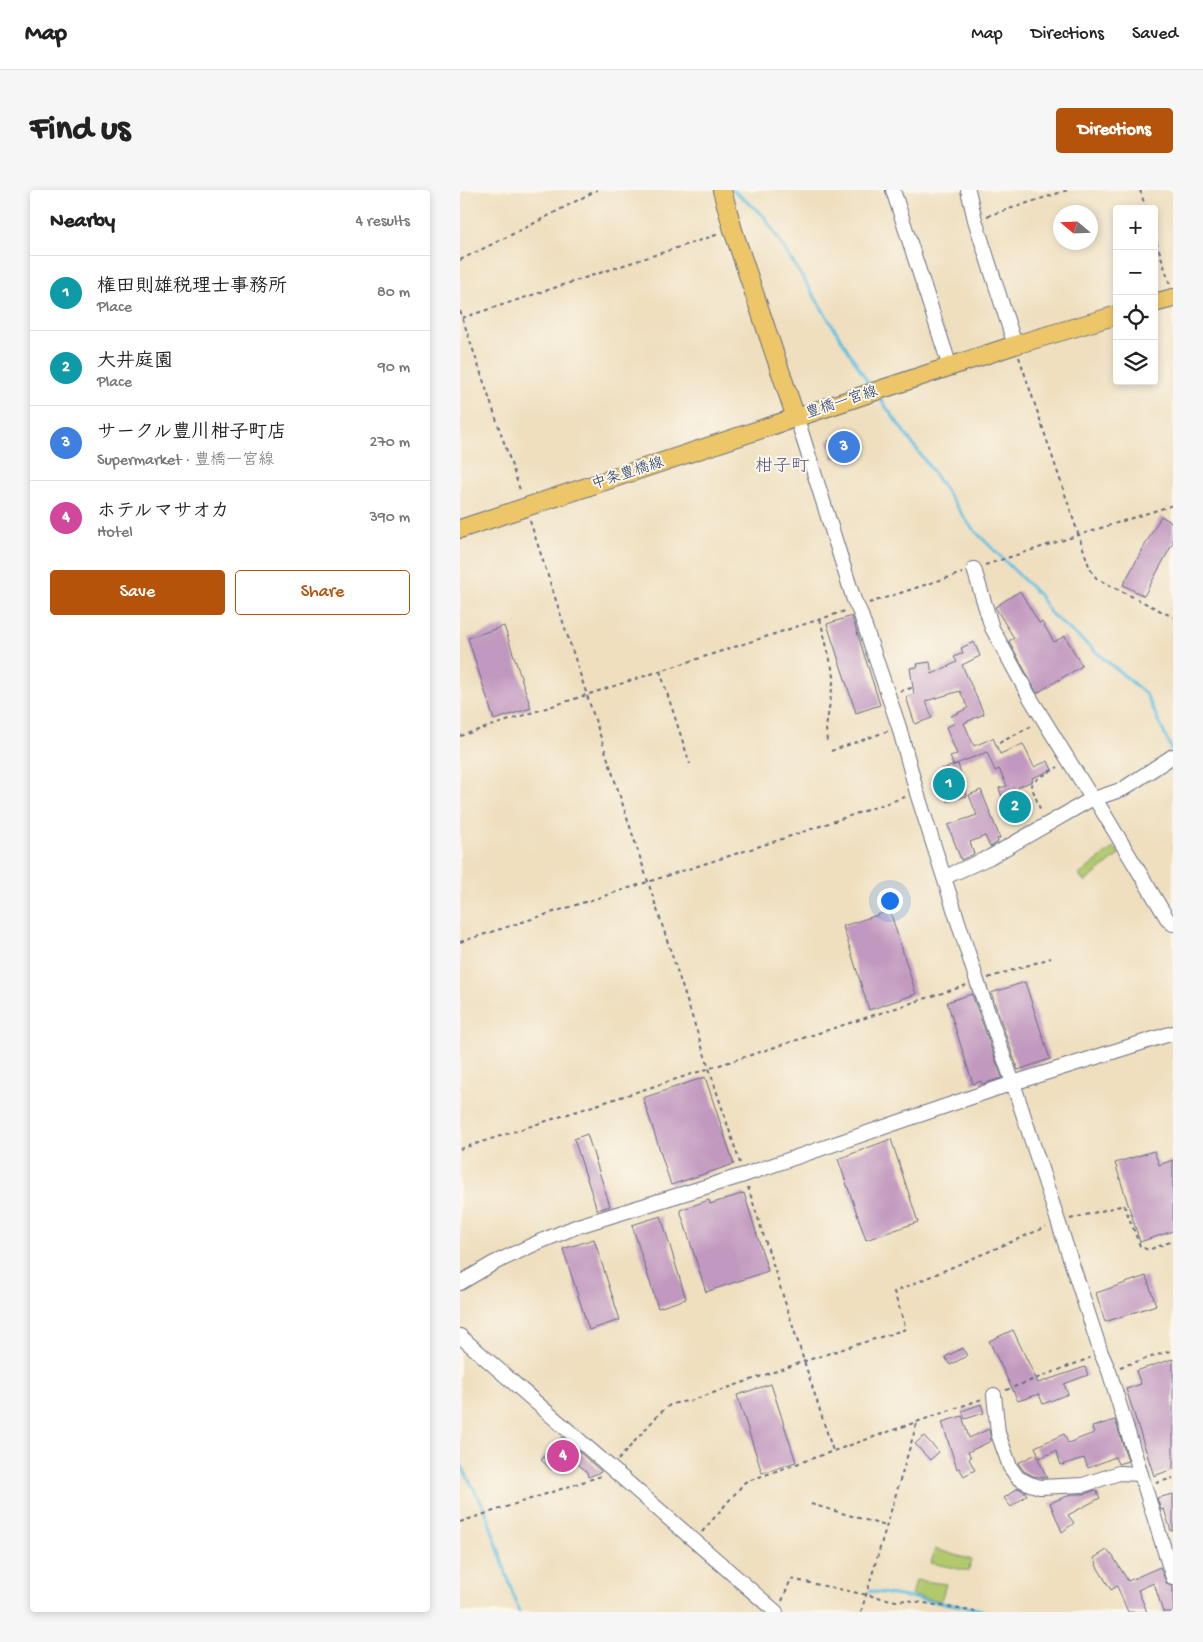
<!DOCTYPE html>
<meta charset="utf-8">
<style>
body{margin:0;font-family:"Gochi Hand","Klee One",sans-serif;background:#f6f6f6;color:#222}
.controls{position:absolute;right:15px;top:15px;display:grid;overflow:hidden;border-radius:5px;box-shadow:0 2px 8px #0003}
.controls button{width:45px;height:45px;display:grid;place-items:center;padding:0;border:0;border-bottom:1px solid #e0e0e0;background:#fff;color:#222;font:25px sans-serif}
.compass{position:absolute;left:593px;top:15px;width:45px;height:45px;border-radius:50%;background:#fff;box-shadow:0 2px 8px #0003;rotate:289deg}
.you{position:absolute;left:429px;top:710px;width:18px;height:18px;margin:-12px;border:4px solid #fff;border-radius:50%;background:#1a73e8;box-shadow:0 0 0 8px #1a73e833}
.badge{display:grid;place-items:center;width:32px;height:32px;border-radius:50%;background:#b45309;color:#fff;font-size:16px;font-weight:700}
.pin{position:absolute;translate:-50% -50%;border:2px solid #fff;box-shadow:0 1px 5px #0006}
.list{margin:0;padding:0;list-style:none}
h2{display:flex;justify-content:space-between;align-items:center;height:65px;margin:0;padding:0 20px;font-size:21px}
h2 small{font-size:16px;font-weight:400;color:#767676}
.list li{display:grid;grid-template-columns:32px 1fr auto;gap:15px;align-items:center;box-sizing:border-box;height:75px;padding:0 20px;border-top:1px solid #e0e0e0}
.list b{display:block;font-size:19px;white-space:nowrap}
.list p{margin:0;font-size:16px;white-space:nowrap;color:#767676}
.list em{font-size:16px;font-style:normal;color:#767676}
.actions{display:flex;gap:10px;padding:15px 20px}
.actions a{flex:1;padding:11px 0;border:1px solid #b45309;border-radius:5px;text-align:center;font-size:18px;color:#b45309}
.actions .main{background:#b45309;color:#fff}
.icon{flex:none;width:28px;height:28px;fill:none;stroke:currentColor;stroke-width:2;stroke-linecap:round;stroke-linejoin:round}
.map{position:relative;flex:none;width:713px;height:1422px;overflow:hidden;border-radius:5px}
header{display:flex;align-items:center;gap:30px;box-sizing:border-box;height:70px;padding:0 25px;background:#fff;border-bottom:1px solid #e0e0e0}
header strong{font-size:24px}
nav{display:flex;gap:28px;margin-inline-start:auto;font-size:18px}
.intro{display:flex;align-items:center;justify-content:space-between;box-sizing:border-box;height:120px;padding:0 30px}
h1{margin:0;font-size:35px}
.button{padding:12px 22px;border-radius:5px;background:#b45309;color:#fff;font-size:18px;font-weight:700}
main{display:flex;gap:30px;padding:0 30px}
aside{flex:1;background:#fff;border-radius:5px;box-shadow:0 2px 8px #0003}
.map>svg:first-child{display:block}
.green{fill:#b1c86c;stroke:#667c65}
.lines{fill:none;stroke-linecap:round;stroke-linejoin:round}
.stream{stroke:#63c1e1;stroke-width:3}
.building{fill:#c198bf}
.minor-casing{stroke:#656d80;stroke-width:16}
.major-casing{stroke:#656d80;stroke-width:20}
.path{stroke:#656d80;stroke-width:2;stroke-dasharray:4 4;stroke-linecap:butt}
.minor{stroke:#fff;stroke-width:14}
.major{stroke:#ecc669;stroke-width:18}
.labels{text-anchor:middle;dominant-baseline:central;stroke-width:4;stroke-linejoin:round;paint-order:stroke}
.street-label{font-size:15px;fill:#1b2f5e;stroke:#fbf7ec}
.quarter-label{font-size:18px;fill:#555480;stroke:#fbf7ec}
</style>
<header>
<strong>Map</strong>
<nav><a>Map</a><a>Directions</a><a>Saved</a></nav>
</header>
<div class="intro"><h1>Find us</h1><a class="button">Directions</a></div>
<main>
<aside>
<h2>Nearby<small>4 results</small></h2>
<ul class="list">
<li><span class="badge" style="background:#0f9aa8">1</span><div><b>権田則雄税理士事務所</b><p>Place</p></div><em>80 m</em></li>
<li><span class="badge" style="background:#0f9aa8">2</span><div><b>大井庭園</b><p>Place</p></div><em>90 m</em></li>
<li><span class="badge" style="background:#3f7fe0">3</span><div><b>サークル豊川柑子町店</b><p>Supermarket · 豊橋一宮線</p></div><em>270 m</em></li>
<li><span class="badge" style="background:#d1479c">4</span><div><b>ホテルマサオカ</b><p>Hotel</p></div><em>390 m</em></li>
</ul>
<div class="actions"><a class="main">Save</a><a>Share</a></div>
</aside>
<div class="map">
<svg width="713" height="1422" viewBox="0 0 713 1422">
<rect width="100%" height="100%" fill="#fbf7ec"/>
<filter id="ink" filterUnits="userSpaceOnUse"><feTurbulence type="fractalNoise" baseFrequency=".02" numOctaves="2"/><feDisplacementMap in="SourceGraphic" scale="10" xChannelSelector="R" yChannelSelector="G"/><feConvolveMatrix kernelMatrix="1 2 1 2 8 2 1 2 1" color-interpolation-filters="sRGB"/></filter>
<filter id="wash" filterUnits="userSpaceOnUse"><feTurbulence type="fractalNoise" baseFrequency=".0096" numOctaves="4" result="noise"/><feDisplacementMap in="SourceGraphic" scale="20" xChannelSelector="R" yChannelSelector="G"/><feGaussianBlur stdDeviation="1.12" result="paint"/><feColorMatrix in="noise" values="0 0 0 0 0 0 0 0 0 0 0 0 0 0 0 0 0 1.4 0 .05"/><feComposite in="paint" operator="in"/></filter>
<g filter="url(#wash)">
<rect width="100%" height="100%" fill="#efdfbf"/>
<g class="green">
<polygon points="654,657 660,664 625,692 619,685"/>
<polygon points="475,1359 512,1370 508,1381 471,1373"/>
<polygon points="456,1390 486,1394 481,1411 452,1406"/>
</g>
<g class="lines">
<g class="stream">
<polyline points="273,0 304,26 411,197"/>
<polyline points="418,206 468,275 511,337 580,406 591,424 686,504 713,562"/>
<polyline points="0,1273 25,1319 59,1422"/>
<polyline points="410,1401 519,1419 526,1422"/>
</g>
</g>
<g id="blocks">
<g class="building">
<polygon points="393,244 398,261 373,269 368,251"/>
<polygon points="701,326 713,333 713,353 684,406 663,395"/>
<polygon points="560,401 579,433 582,432 594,452 605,446 622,476 577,503 549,451 554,448 535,417"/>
<polygon points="392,426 420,515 396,523 367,434"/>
<polygon points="44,436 71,518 34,530 8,448"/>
<polygon points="514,452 520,466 502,475 524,524 504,533 514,556 533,548 540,564 563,554 574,577 588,571 592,580 572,588 573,591 558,597 567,625 550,631 539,598 547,596 539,579 535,581 527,562 493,575 490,566 497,564 486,537 495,533 491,526 508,518 500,501 466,511 472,528 455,534 446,507 454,504 450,478 458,477 457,474 470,472 472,484 497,472 494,467 503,463 501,458"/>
<polygon points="498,574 507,606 487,611 480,586 484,585 482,579"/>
<polygon points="521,600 540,648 537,649 538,652 530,657 525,646 510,652 514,664 501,670 488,635 517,625 509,605"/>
<polygon points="430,721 456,804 409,820 383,736"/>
<polygon points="565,792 590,869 558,880 531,803"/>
<polygon points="512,804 542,888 522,894 521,891 513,894 487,812"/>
<polygon points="245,887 274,974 211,995 183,908"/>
<polygon points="127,944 150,1016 137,1020 114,949"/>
<polygon points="431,949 458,1032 406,1050 378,969"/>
<polygon points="694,961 699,975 713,970 713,1041 680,1052 655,973"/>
<polygon points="284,1003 308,1081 246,1102 220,1020 249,1010 250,1014"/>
<polygon points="201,1026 226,1109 198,1118 172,1035"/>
<polygon points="134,1049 160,1130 129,1140 103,1059"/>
<polygon points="686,1086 696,1115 645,1132 636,1103"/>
<polygon points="553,1140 578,1193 625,1177 628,1185 604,1194 608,1204 583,1214 579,1204 558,1211 529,1151"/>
<polygon points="503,1158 507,1166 490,1175 485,1167"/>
<polygon points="713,1169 713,1279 694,1286 666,1199 681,1194 676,1181"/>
<polygon points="311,1194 336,1272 302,1283 277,1205"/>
<polygon points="521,1214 524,1223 505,1229 502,1221"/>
<polygon points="502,1226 509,1248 529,1239 531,1251 508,1262 511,1267 509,1269 515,1280 504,1286 499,1278 497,1279 482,1232"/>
<polygon points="655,1230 668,1271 658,1274 655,1267 628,1278 624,1268 601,1275 596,1261 580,1268 575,1257 604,1244 608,1253 634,1243 632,1237"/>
<polygon points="464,1246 479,1262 470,1270 455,1254"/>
<polygon points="102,1247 141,1281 141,1282 128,1287 127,1282 106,1264 92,1280 81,1270"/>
<polygon points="576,1264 587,1288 586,1288 573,1286 564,1281 558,1273"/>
<polygon points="558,1298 564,1301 567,1305 551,1317 544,1308"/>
<polygon points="636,1300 640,1308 608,1325 614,1333 602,1342 590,1313 612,1304 624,1304"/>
<polygon points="713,1304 713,1341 711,1341 704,1319 701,1320 697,1308"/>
<polygon points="647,1360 651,1365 652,1365 668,1391 700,1377 707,1394 713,1397 713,1422 703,1422 694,1393 678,1400 687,1422 668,1422 657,1396 651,1400 636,1375 637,1374 634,1368"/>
</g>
</g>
</g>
<g filter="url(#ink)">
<use href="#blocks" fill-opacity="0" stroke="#656d80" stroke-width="1"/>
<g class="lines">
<g class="minor-casing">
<g id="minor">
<polyline points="433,0 490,177"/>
<polyline points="508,0 515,30 555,155"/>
<polyline points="336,228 340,238 394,410 400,422 439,537 457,603 517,791 553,893 641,1163 649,1181 713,1388"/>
<polyline points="514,379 532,438 569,506 630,605 637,612 708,730 713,734"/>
<polyline points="485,687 530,667 628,611 663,599 713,566"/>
<polyline points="0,1093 34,1073 79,1052 118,1036 284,985 553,893 713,843"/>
<polyline points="0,1146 316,1422"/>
<polyline points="534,1205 538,1243 550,1277 558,1288 570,1294 580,1297 623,1295 659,1283 681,1284"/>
</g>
</g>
<g class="major-casing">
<g id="major">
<polyline points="262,0 273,40 336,228"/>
<polyline points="694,113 713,108"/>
<polyline points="0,339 555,155 657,125"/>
</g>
</g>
<g class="path">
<polyline points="680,0 686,19"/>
<polyline points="527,26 608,0"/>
<polyline points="694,44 710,95"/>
<polyline points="0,70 69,36 137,0"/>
<polyline points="0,121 61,303"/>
<polyline points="2,128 259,44"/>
<polyline points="559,167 630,379 637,389 713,427"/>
<polyline points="70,331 280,973"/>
<polyline points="525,375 713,315"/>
<polyline points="409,413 502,383"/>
<polyline points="360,429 374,486 366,538 367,553"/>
<polyline points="200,481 230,574"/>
<polyline points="440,501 455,497"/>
<polyline points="0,546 385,421"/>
<polyline points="539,553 572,536"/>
<polyline points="371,561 428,541"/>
<polyline points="580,619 571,595 577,589 598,577"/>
<polyline points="0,752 319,650 445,607"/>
<polyline points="528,788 591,768"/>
<polyline points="0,959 507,795"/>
<polyline points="288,997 373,1261"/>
<polyline points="610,1029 664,1015 680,1056 688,1060 713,1051"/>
<polyline points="660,1177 713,1160"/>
<polyline points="546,1200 630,1168"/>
<polyline points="158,1270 199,1224 211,1214 233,1210 345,1171 446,1139 434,1102 586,1037"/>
<polyline points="696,1293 713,1288"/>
<polyline points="351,1314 426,1336"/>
<polyline points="0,1332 141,1286"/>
<polyline points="242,1342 285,1292 522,1209"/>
<polyline points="322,1411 331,1389 436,1411 447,1410 516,1422"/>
<polyline points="401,1422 457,1233"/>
</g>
<use href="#minor" class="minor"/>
<use href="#major" class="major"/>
</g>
</g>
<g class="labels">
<g class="street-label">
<text transform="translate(382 213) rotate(-18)">豊橋一宮線</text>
<text transform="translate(168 284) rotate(-18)">中条豊橋線</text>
</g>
<g class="quarter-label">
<text x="322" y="277">柑子町</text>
</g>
</g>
</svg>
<div class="controls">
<button>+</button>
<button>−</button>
<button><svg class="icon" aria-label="locate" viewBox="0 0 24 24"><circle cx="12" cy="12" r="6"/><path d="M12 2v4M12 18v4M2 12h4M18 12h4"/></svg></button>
<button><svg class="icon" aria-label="layers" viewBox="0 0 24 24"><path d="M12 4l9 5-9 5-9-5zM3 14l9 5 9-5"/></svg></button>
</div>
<svg class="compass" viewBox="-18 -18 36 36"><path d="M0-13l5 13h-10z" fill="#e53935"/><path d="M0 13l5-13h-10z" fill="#767676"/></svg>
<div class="you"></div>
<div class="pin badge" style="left:489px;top:594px;background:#0f9aa8">1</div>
<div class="pin badge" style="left:555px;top:617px;background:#0f9aa8">2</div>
<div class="pin badge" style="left:384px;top:257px;background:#3f7fe0">3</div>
<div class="pin badge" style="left:103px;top:1266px;background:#d1479c">4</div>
</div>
</main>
